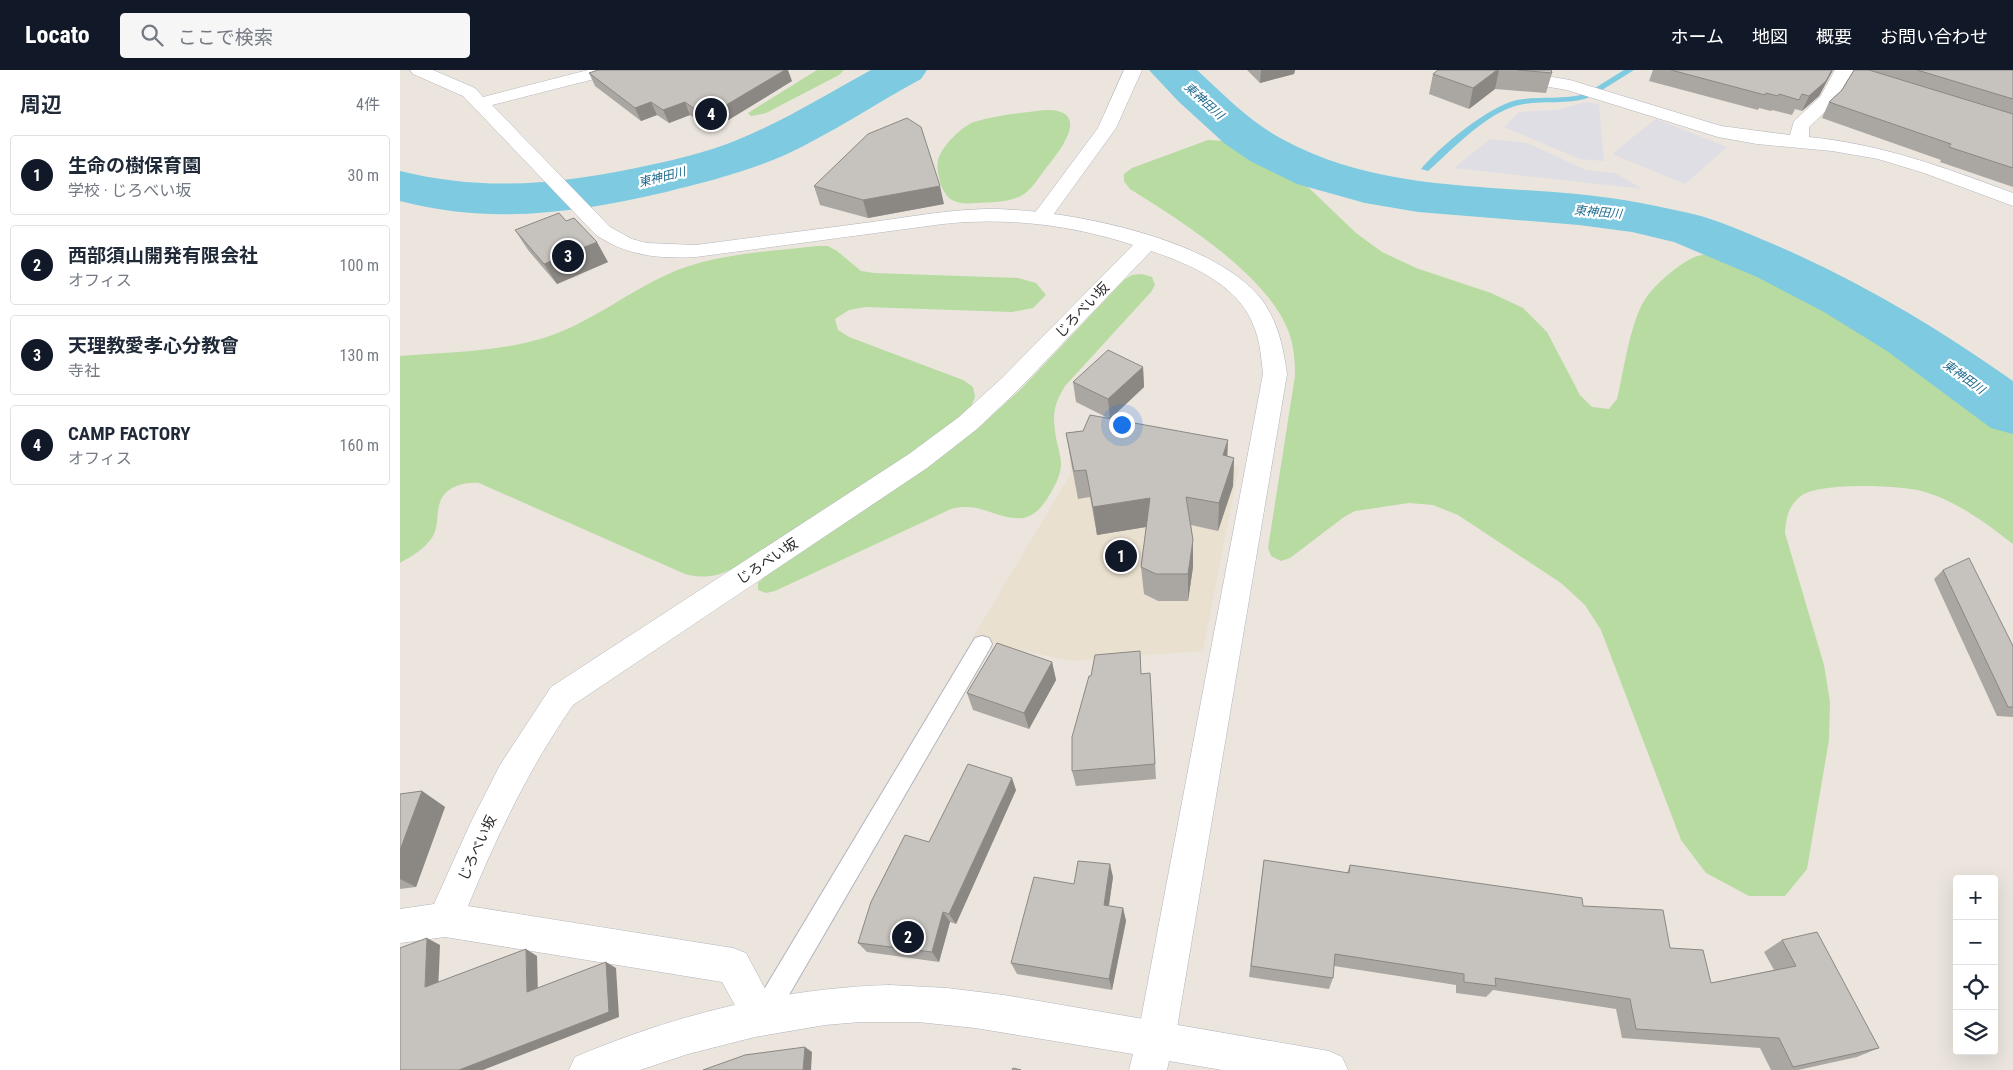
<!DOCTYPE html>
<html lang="ja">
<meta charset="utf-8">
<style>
body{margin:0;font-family:"Roboto Condensed","Noto Sans JP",sans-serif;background:#f6f6f7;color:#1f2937}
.controls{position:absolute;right:15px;bottom:15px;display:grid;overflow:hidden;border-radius:5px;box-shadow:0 5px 20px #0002}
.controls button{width:45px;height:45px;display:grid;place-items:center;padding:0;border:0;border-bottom:1px solid #e0e1e3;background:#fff;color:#1f2937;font:25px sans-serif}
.you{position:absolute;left:721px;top:354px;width:18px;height:18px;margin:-12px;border:4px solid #fff;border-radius:50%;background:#1a73e8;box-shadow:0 0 0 8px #1a73e833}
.badge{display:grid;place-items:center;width:32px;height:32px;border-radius:50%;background:#111827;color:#fff;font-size:16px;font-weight:700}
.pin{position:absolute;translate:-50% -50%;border:2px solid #fff;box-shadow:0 1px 5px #0006}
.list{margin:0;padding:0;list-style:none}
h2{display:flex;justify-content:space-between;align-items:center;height:65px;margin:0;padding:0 20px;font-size:21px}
h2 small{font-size:16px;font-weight:400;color:#747a83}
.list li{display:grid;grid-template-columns:32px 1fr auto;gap:15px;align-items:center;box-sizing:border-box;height:80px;margin:0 10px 10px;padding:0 10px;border:1px solid #e0e1e3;border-radius:5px}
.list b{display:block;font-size:19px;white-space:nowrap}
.list p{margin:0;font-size:16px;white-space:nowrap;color:#747a83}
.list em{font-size:16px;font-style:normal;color:#747a83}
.icon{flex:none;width:28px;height:28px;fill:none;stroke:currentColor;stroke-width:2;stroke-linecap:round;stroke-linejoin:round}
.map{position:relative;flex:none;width:1613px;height:1000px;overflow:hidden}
header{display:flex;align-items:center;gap:30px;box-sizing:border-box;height:70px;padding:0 25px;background:#111827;color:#fff}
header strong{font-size:24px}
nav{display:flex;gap:28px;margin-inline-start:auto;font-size:18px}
.search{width:350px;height:45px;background:#f6f6f7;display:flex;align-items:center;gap:12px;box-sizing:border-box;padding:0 18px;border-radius:5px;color:#747a83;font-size:19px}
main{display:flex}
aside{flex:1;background:#fff}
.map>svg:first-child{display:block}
.industrial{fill:#dfdee4}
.education{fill:#eae0d0}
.green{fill:#b7dba1}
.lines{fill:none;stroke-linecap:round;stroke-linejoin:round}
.stream{fill:#7dcae1;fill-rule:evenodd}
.river{fill:#7dcae1;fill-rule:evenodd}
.service-casing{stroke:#b2b4bc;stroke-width:2}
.minor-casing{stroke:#b2b4bc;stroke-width:1}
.tertiary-casing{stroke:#b2b4bc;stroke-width:1}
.service{fill:#fff;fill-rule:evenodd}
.minor{fill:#fff;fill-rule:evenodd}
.tertiary{fill:#fff;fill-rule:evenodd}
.wall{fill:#aaa7a3}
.shaded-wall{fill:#8b8884}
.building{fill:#c6c2bd;stroke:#8b8884}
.labels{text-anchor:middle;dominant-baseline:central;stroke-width:4.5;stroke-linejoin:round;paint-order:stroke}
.far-water-label{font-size:12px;font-style:italic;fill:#1d6a8c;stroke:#fff}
.street-label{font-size:14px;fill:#2a2a2a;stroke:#fff}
</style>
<header>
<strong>Locato</strong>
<div class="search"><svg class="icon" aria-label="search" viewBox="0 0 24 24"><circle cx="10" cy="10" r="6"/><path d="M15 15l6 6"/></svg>ここで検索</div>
<nav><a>ホーム</a><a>地図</a><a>概要</a><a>お問い合わせ</a></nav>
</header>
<main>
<aside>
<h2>周辺<small>4件</small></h2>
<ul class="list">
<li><span class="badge">1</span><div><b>生命の樹保育園</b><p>学校 · じろべい坂</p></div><em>30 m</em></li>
<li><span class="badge">2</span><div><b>西部須山開発有限会社</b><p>オフィス</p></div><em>100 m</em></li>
<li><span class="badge">3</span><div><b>天理教愛孝心分教會</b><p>寺社</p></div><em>130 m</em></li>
<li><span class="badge">4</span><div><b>CAMP FACTORY</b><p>オフィス</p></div><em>160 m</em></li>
</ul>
</aside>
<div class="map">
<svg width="1613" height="1000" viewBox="0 0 1613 1000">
<rect width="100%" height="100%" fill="#ebe5de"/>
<g class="industrial">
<polygon points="1186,32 1199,34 1204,91 1180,89 1104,57 1119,42 1157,40"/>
<polygon points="1256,49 1327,77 1285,114 1212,84"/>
<polygon points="1090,69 1127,73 1186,100 1215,103 1243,119 1054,98"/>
</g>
<polygon class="education" points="691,369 839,397 803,581 670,591 572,569 671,403 669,391 679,389"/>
<g class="green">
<polygon points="417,0 444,0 439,5 366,43 351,46 348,43"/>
<path d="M645,40C693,39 660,81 646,98C639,107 633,118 624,124C611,133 591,132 576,133C565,134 551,134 545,123C540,116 536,99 538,90C542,76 561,57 574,52C597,45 622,43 645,40Z"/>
<path d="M808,70L827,71L843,77L890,104L909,118L956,163L982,182L1016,198L1091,223L1123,238L1147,262L1180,325L1192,337L1209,339L1217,329C1224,301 1230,251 1246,228C1255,214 1286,187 1302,185C1332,181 1365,200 1391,213C1471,253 1540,306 1613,356V474C1586,453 1558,432 1525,422C1503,415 1419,412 1401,426C1388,436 1386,448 1385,463L1424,595L1430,632L1429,670L1407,799L1385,826H1349L1306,803L1281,770L1201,560L1185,535L1161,513L1058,445L1033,435L1009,433L955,441L944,447L890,488L881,491L871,486L868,478L895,306C895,290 894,275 888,260C865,203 781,151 730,119L724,111V104L732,98Z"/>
<path d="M417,176H428L437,181L461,201L474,203L618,208L636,213L646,225L633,238L612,242L466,237L449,240L435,249L438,260L449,267L563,310L573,317L575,327L571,336L559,347L509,385L342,494C320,505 309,510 285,504L79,413C65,412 46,416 40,432C36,444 39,455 33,466C25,479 12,486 0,493V286C48,282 101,282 147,267C198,250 241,211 289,196C329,183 375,181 417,176Z"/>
<path d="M742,204L752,207L755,215L751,222L665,316C659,326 654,336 654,348C655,389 673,388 647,429C641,438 634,446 623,448C599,451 581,431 551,439L375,521L366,523L358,520V513L364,507L578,358L621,319L724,210L732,205Z"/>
</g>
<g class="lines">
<g class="stream">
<polygon points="1224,0 1234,0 1202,20 1195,18"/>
<path d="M1185,24H1188V28C1165,35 1142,30 1119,35C1087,42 1052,80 1028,101L1021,99C1039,77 1089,36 1117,30C1140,26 1161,30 1185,24Z"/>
<path d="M1006,112L1010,115C1006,120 1000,127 993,125V121Z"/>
</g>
<g class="river">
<path d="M471,0H527L521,9C475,34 432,63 385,85C347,102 306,112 266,122C175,143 92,155 0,131V101C81,121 154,115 236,98C270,91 305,83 337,70C384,51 427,24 471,0Z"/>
<path d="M749,0H797C824,25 851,53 884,70C974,119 1078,115 1177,124C1219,128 1260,136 1301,146C1328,154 1354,166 1380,177C1463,213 1539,259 1613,311V364L1591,358L1487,281L1424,242L1357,207L1274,172L1232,162L1179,155L1018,142L965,133L897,114L850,91L824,73L778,31Z"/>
</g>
<g class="service-casing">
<polygon id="service" points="582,566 589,568 592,574 589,580 371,956 362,960 353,956 349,947 353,938 575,568"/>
</g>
<g class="minor-casing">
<g id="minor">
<path d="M10,0H33L75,18L83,27L188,0H217L214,4L92,35L210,157L232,169L247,173L296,175C355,167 413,160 472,152C509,147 547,140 585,139C660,138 805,166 857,224C877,247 883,275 887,304L775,970L769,983L756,989L743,983L737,970L863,304C861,286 860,269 852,252C836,214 788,193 751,181L618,320L577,359L527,398L173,635C129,698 97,766 68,836L333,878L346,883L380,947L375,960L362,965L349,960L322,912L45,867L0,873V839L34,834L71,752L100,695L151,617L509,384L559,347L602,308L733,175C672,155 608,147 543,154L296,187C260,189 227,186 196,165L63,26L13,4Z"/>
<path d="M1069,0H1110L1170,10L1321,56L1390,65L1394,51L1420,27L1435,0H1455L1493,11L1496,15L1493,19L1487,20L1448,9L1433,34L1409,57V67C1481,74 1546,98 1613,123V136L1524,103L1478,89L1432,81L1357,74L1318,67L1167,20L1078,5L1072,4Z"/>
</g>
</g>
<g class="tertiary-casing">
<g id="tertiary">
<polygon points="724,0 742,0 716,58 648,152 641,154 634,152 631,148 698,58"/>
<path d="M489,915L547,918L604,925L929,981L942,987L948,1000H822L769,991L767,1000H729L733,984L575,958L518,952H460L425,955L355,967L288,984L240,1000H169L175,987C274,945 381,918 489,915Z"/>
</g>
</g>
<use href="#service" class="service"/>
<use href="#minor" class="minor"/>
<use href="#tertiary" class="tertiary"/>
</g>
<g class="wall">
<polygon points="847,0 895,0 894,4 860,13"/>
<polygon points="1038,0 1151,0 1152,3 1146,23 1095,19 1069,39 1029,24 1033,4"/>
<polygon points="1253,0 1433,0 1419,26 1402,41 1395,39 1392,45 1372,40 1371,41 1359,38 1358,40 1249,11"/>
<polygon points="1454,0 1613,0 1613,117 1540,92 1541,90 1422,48 1429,32 1442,20"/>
<polygon points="189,3 392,11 312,60 290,45 269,53 257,45 241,51 195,16"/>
<polygon points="414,116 544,134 468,148 420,135"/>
<polygon points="166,151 208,192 157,214 128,180 115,160"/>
<polygon points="743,297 744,317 710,349 834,388 833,416 818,461 791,455 793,470 793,497 788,531 758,531 744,524 741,497 746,457 697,465 690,427 678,429 671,392 666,363 683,361 708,348 676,332 673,312"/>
<polygon points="1543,500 1613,576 1613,647 1597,646 1534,509"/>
<polygon points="652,592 656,610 629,659 573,640 567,623"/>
<polygon points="742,604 751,620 756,709 676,716 672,701"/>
<polygon points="616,720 556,854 550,852 539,892 467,882 458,873 529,772"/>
<polygon points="22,721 45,737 16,817 0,819 0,724"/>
<polygon points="864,790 947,803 950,795 1183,836 1270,878 1311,913 1374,900 1364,882 1382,870 1479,978 1457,987 1398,1000 1371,1000 1360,978 1222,968 1216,939 1093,920 1086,927 1056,923 1056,915 934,896 933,908 929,919 849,907"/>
<polygon points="713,807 709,836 723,838 726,851 712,920 617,904 611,893 674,814"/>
</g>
<g class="shaded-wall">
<polygon points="385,0 388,0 392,11 312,60 306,47"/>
<polygon points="861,0 895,0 894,4 860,13"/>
<polygon points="1097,0 1099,0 1095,19 1069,39 1073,18"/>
<polygon points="1432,0 1433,0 1419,26 1402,41 1409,26"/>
<polygon points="251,32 257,45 241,51 235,38"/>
<polygon points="285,32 290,45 269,53 263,40"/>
<polygon points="540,116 544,134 468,148 463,130"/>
<polygon points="197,172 208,192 157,214 144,194"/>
<polygon points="743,297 744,317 710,349 708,329"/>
<polygon points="828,370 827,398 823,385"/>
<polygon points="834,388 833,416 818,461 819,433"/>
<polygon points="750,428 752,456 697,465 693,437"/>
<polygon points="793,470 793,497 788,531 788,504"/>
<polygon points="652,592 656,610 629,659 624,643"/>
<polygon points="612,708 616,720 556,854 549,844"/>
<polygon points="22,721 45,737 16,817 0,809 0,780"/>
<polygon points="710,794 713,807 707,847 704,835"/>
<polygon points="723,838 726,851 712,920 709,909"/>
<polygon points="543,842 550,852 539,892 532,882"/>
<polygon points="27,868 40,875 38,923 25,917"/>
<polygon points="126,879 137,886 138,927 127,922"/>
<polygon points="206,892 216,898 219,947 83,1000 59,1000"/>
<polygon points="405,977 412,982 411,1000 403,1000"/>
</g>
<g class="building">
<polygon points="198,0 385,0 306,47 285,32 263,40 251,32 235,38 189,3"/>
<polygon points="1038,0 1097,0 1073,18 1033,4"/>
<polygon points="1118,0 1151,0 1152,3"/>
<polygon points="1271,0 1432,0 1426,11 1409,26 1402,24 1399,30 1379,24 1378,26 1366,23 1365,25"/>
<polygon points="1454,0 1469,0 1613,44 1613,98 1549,77 1551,74 1429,32 1442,20"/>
<polygon points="1517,0 1613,0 1613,29"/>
<polygon points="507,48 521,57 540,116 463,130 414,116 468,64"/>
<polygon points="159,143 166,151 174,148 197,172 144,194 115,160"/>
<polygon points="708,280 743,297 708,329 673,312"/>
<polygon points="690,345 828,370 823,385 834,388 819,433 786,427 793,470 788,504 756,504 741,497 750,428 693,437 686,400 674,401 666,363 683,361"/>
<polygon points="1569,488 1613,576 1613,637 1608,637 1543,500"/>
<polygon points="597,573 652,592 624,643 567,623"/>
<polygon points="740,581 741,604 750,603 755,694 672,701 672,667 689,606 691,606 695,585"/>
<polygon points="568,694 612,708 549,844 543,842 532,882 458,873 471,832 505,765 529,772"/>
<polygon points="22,721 0,780 0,724"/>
<polygon points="864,790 949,803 950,795 1182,828 1183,836 1263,840 1270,878 1303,880 1311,913 1396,896 1382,870 1417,862 1479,978 1393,997 1379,968 1236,959 1230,929 1095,908 1096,916 1064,912 1064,904 935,884 933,908 851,896"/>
<polygon points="678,791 710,794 704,835 723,838 709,909 611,893 634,807 674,814"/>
<polygon points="27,868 25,917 126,879 127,922 206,892 209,942 59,1000 0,1000 0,878"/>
<polygon points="405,977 403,1000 303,1000 345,985"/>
<polygon points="613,998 621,1000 612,1000"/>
</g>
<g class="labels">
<g class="far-water-label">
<text transform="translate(804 31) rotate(42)">東神田川</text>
<text transform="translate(262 107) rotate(-14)">東神田川</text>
<text transform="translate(1198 142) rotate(5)">東神田川</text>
<text transform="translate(1564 307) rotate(36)">東神田川</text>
</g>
<g class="street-label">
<text transform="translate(682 240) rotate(-46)">じろべい坂</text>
<text transform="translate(367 491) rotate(-34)">じろべい坂</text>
<text transform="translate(77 778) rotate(-65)">じろべい坂</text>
</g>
</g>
</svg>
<div class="controls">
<button>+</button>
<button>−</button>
<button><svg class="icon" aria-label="locate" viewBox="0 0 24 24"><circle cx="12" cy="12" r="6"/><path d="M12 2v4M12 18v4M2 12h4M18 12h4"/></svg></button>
<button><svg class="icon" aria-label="layers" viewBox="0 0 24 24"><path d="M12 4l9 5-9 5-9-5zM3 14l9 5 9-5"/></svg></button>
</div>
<div class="you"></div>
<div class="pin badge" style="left:721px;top:486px">1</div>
<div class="pin badge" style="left:508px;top:867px">2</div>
<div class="pin badge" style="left:168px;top:186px">3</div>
<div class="pin badge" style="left:311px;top:44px">4</div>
</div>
</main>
